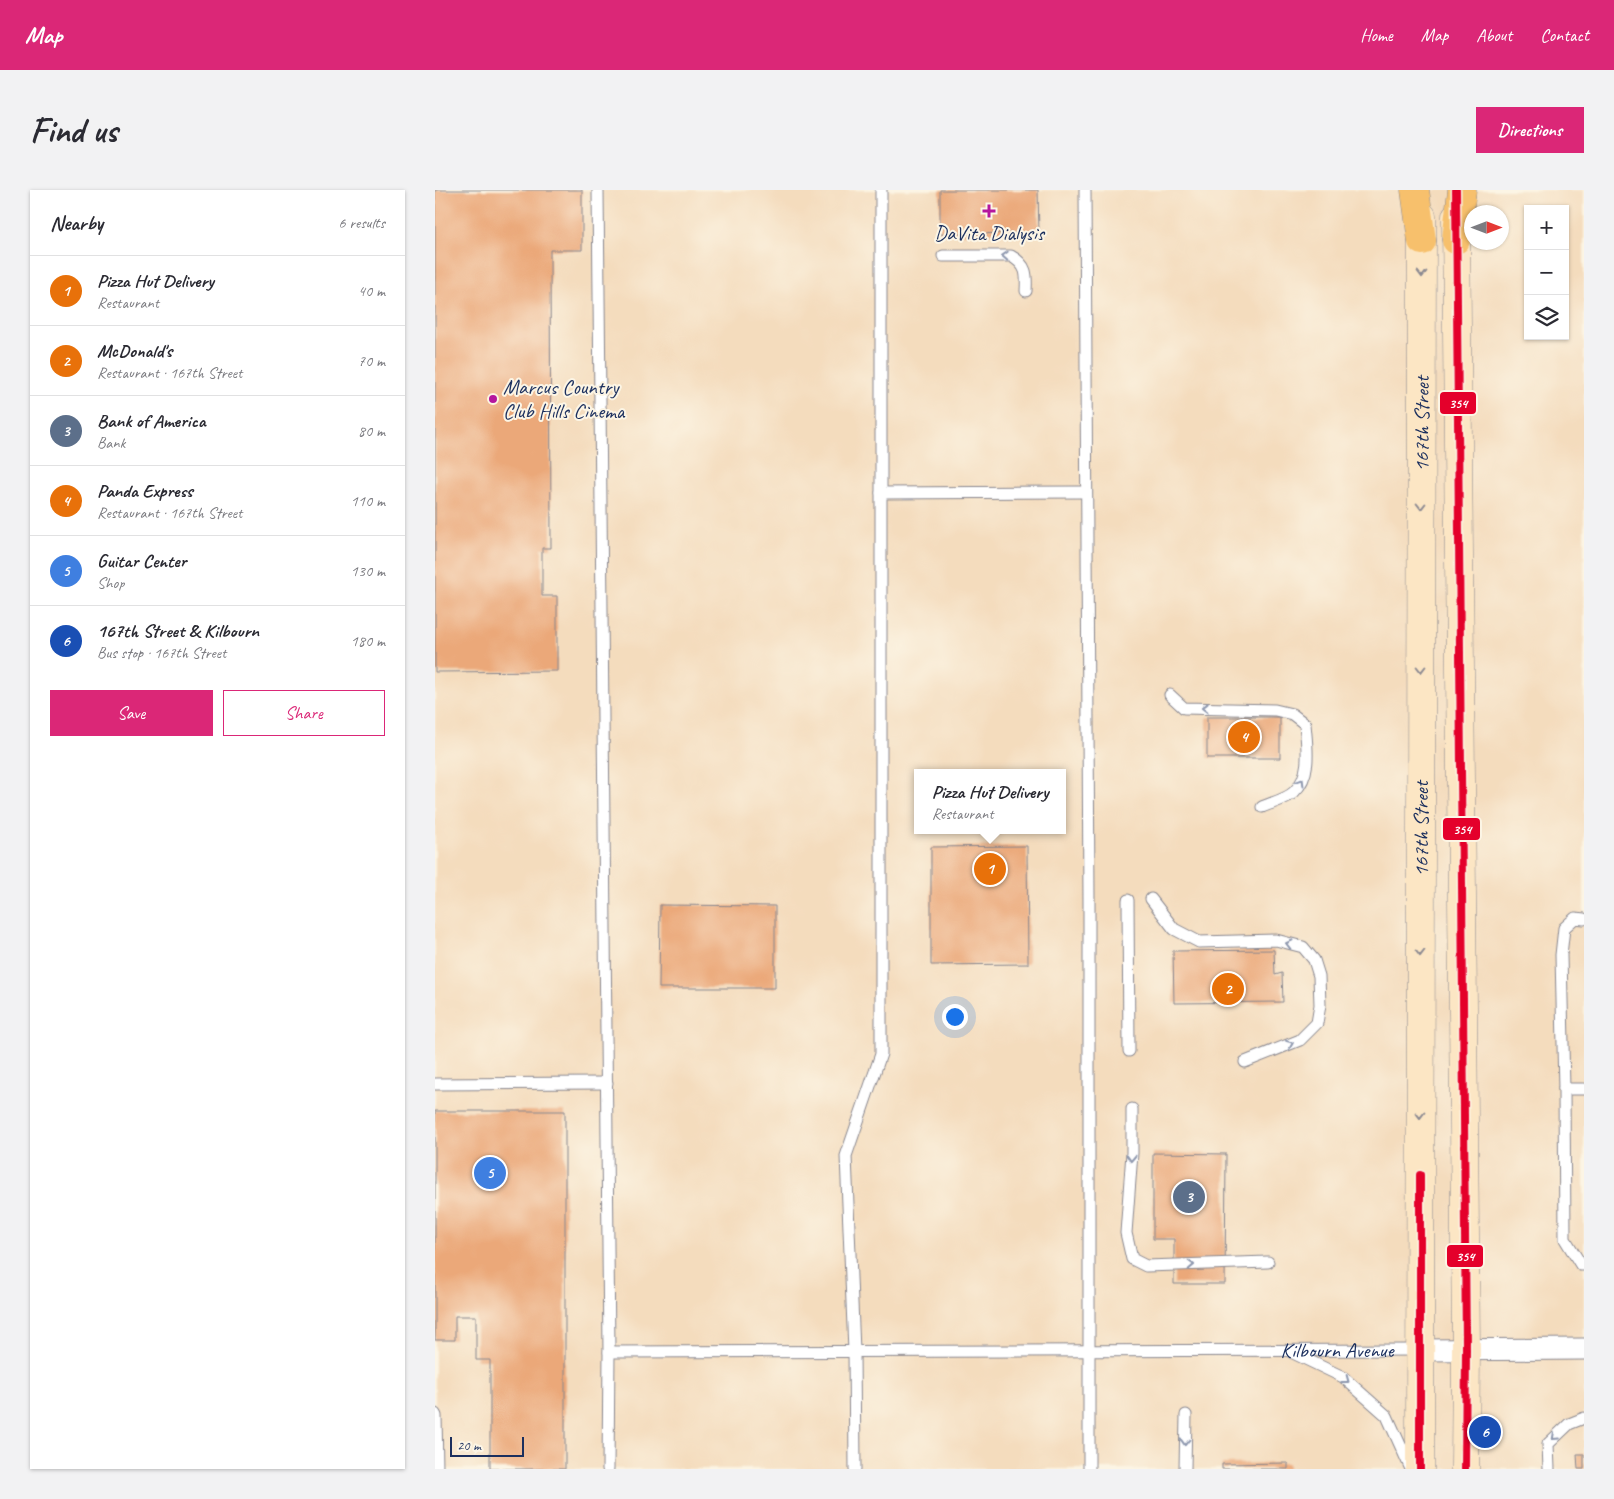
<!DOCTYPE html>
<meta charset="utf-8">
<style>
body{margin:0;font-family:Caveat,sans-serif;background:#f2f2f3;color:#2b2b33}
.controls{position:absolute;right:15px;top:15px;display:grid;overflow:hidden;border-radius:0px;box-shadow:0 1px 4px #0004}
.controls button{width:45px;height:45px;display:grid;place-items:center;padding:0;border:0;border-bottom:1px solid #e1e1e2;background:#fff;color:#2b2b33;font:25px sans-serif}
.compass{position:absolute;left:1029px;top:15px;width:45px;height:45px;border-radius:50%;background:#fff;box-shadow:0 1px 4px #0004;rotate:90deg}
.scale{position:absolute;left:15px;bottom:12px;width:74px;box-sizing:border-box;padding-left:5px;border:2px solid #1b2f5e;border-top:0;font-size:14px;line-height:18px;white-space:nowrap;color:#1b2f5e;-webkit-text-stroke:4px #fcf5e5;paint-order:stroke}
.you{position:absolute;left:519px;top:826px;width:18px;height:18px;margin:-12px;border:4px solid #fff;border-radius:50%;background:#1a73e8;box-shadow:0 0 0 8px #1a73e833}
.badge{display:grid;place-items:center;width:32px;height:32px;border-radius:50%;background:#db2777;color:#fff;font-size:16px;font-weight:700}
.pin{position:absolute;translate:-50% -50%;border:2px solid #fff;box-shadow:0 1px 5px #0006}
.popup{position:absolute;left:479px;top:579px;width:152px;height:65px;box-sizing:border-box;display:grid;place-content:center;border-radius:0px;background:#fff;filter:drop-shadow(0 1px 4px #0005);font-size:16px;white-space:nowrap;color:#7c7c81}
.popup b{font-size:19px;color:#2b2b33}
.popup::after{content:'';position:absolute;left:50%;top:100%;margin-left:-10px;border:10px solid transparent;border-top-color:#fff}
.list{margin:0;padding:0;list-style:none}
h2{display:flex;justify-content:space-between;align-items:center;height:65px;margin:0;padding:0 20px;font-size:21px}
h2 small{font-size:16px;font-weight:400;color:#7c7c81}
.list li{display:grid;grid-template-columns:32px 1fr auto;gap:15px;align-items:center;box-sizing:border-box;height:70px;padding:0 20px;border-top:1px solid #e1e1e2}
.list b{display:block;font-size:19px;white-space:nowrap}
.list p{margin:0;font-size:16px;white-space:nowrap;color:#7c7c81}
.list em{font-size:16px;font-style:normal;color:#7c7c81}
.actions{display:flex;gap:10px;padding:15px 20px}
.actions a{flex:1;padding:11px 0;border:1px solid #db2777;border-radius:0px;text-align:center;font-size:18px;color:#db2777}
.actions .main{background:#db2777;color:#fff}
.icon{flex:none;width:28px;height:28px;fill:none;stroke:currentColor;stroke-width:2;stroke-linecap:round;stroke-linejoin:round}
.map{position:relative;flex:none;width:1149px;height:1279px;overflow:hidden;border-radius:0px}
header{display:flex;align-items:center;gap:30px;box-sizing:border-box;height:70px;padding:0 25px;background:#db2777;color:#fff}
header strong{font-size:24px}
nav{display:flex;gap:28px;margin-inline-start:auto;font-size:18px}
.intro{display:flex;align-items:center;justify-content:space-between;box-sizing:border-box;height:120px;padding:0 30px}
h1{margin:0;font-size:35px}
.button{padding:12px 22px;border-radius:0px;background:#db2777;color:#fff;font-size:18px;font-weight:700}
main{display:flex;gap:30px;padding:0 30px}
aside{flex:1;background:#fff;border-radius:0px;box-shadow:0 1px 4px #0004}
.map>svg:first-child{display:block}
.building{fill:#eba879}
.lines{fill:none;stroke-linecap:round;stroke-linejoin:round}
.service-casing{stroke:#88868e;stroke-width:13}
.minor-casing{stroke:#88868e;stroke-width:23}
.secondary-casing{stroke:#88868e;stroke-width:29}
.motorway-casing{stroke:#88868e;stroke-width:29}
.service{stroke:#fff;stroke-width:11}
.minor{stroke:#fff;stroke-width:21}
.secondary{stroke:#fce6c4;stroke-width:28}
.motorway{stroke:#f7c06c;stroke-width:28}
.bus-1-casing{stroke:#fcf5e5;stroke-width:11}
.bus-1{stroke:#e4002b;stroke-width:8}
.oneway{stroke:#8d97ae}
.oneway2{stroke:#8c8a91}
.poi-dot{fill:#b5179e;stroke:#fcf5e5;stroke-width:2}
.labels{text-anchor:middle;dominant-baseline:central;stroke-width:4;stroke-linejoin:round;paint-order:stroke}
.poi-label{font-size:21px;fill:#1b2f5e;stroke:#fcf5e5}
.street-label{font-size:21px;fill:#1b2f5e;stroke:#fcf5e5}
.line-badge{stroke:#fcf5e5;stroke-width:2}
.badge-label{font-size:14px;text-anchor:middle;font-weight:bold;fill:#fff}
</style>
<header>
<strong>Map</strong>
<nav><a>Home</a><a>Map</a><a>About</a><a>Contact</a></nav>
</header>
<div class="intro"><h1>Find us</h1><a class="button">Directions</a></div>
<main>
<aside>
<h2>Nearby<small>6 results</small></h2>
<ul class="list">
<li><span class="badge" style="background:#e8710a">1</span><div><b>Pizza Hut Delivery</b><p>Restaurant</p></div><em>40 m</em></li>
<li><span class="badge" style="background:#e8710a">2</span><div><b>McDonald's</b><p>Restaurant · 167th Street</p></div><em>70 m</em></li>
<li><span class="badge" style="background:#5c6f8a">3</span><div><b>Bank of America</b><p>Bank</p></div><em>80 m</em></li>
<li><span class="badge" style="background:#e8710a">4</span><div><b>Panda Express</b><p>Restaurant · 167th Street</p></div><em>110 m</em></li>
<li><span class="badge" style="background:#3f7fe0">5</span><div><b>Guitar Center</b><p>Shop</p></div><em>130 m</em></li>
<li><span class="badge" style="background:#1a4fb4">6</span><div><b>167th Street &amp; Kilbourn</b><p>Bus stop · 167th Street</p></div><em>180 m</em></li>
</ul>
<div class="actions"><a class="main">Save</a><a>Share</a></div>
</aside>
<div class="map">
<svg width="1149" height="1279" viewBox="0 0 1149 1279">
<rect width="100%" height="100%" fill="#fcf5e5"/>
<filter id="ink" filterUnits="userSpaceOnUse"><feTurbulence type="fractalNoise" baseFrequency=".02" numOctaves="2"/><feDisplacementMap in="SourceGraphic" scale="10" xChannelSelector="R" yChannelSelector="G"/><feConvolveMatrix kernelMatrix="1 2 1 2 8 2 1 2 1" color-interpolation-filters="sRGB"/></filter>
<filter id="wash" filterUnits="userSpaceOnUse"><feTurbulence type="fractalNoise" baseFrequency=".0096" numOctaves="4" result="noise"/><feDisplacementMap in="SourceGraphic" scale="20" xChannelSelector="R" yChannelSelector="G"/><feGaussianBlur stdDeviation="1.12" result="paint"/><feColorMatrix in="noise" values="0 0 0 0 0 0 0 0 0 0 0 0 0 0 0 0 0 1.4 0 .05"/><feComposite in="paint" operator="in"/></filter>
<g filter="url(#wash)">
<rect width="100%" height="100%" fill="#f4dcbd"/>
<g id="blocks">
<g class="building">
<polygon points="0,0 147,0 147,60 115,60 116,358 107,358 107,406 122,406 122,481 0,482"/>
<polygon points="505,0 603,0 604,43 505,44"/>
<rect x="772" y="527" width="73" height="41"/>
<polygon points="592,656 593,774 496,775 496,657"/>
<polygon points="225,715 340,716 340,798 224,798"/>
<polygon points="839,760 840,785 847,783 848,812 739,813 738,761"/>
<polygon points="0,921 130,921 130,1279 55,1279 55,1170 41,1170 41,1126 20,1126 20,1150 0,1150"/>
<polygon points="718,963 791,964 790,1094 739,1094 739,1049 718,1049"/>
<polygon points="1142,1264 1149,1264 1149,1279 1143,1279"/>
<polygon points="853,1273 853,1279 787,1279 787,1274"/>
</g>
</g>
</g>
<g filter="url(#ink)">
<use href="#blocks" fill-opacity="0" stroke="#88868e" stroke-width="1"/>
<g class="lines">
<g class="service-casing">
<g id="service">
<path id="s1" d="M163,0L174,1162L985,1160"/>
<polyline points="650,0 654,711 654,1279"/>
<path d="M508,66H576C592,75 592,84 591,101"/>
<polyline points="446,303 651,302"/>
<path d="M735,505L749,518L840,520L857,524L870,534C872,557 877,585 859,602C852,609 836,613 827,617"/>
<polyline points="716,709 739,739 764,752 841,750 868,757 879,770 884,786 885,815 882,833 865,850 810,872"/>
<polyline points="693,710 694,861"/>
<polyline points="0,894 172,893"/>
<polyline points="1129,899 1126,765 1129,738 1140,728 1149,729"/>
<polyline points="1149,899 1129,899 1130,1049 1146,1075 1149,1075"/>
<polyline points="697,919 697,963 691,1043 697,1069 711,1076 833,1072"/>
<polyline points="856,1162 908,1187 952,1226 976,1279"/>
<polyline points="0,1224 1,1226 2,1279"/>
<polyline points="173,1279 174,1162"/>
<polyline points="420,1279 419,1161 411,966 446,864 446,0"/>
<polyline points="750,1279 751,1225"/>
<polyline points="1114,1279 1113,1254 1134,1234 1149,1228"/>
</g>
</g>
<g class="minor-casing">
<polyline id="minor" points="985,1160 1149,1159"/>
</g>
<g class="secondary-casing">
<g id="secondary">
<polyline points="1021,26 1031,1159 1030,1279"/>
<path id="s2" d="M985,1279L987,26"/>
</g>
</g>
<g class="motorway-casing">
<g id="motorway">
<polyline points="980,0 987,51"/>
<polyline points="1021,50 1027,0"/>
</g>
</g>
<use href="#service" class="service"/>
<use href="#minor" class="minor"/>
<use href="#secondary" class="secondary"/>
<use href="#motorway" class="motorway"/>
<g class="bus-1-casing">
<g id="bus-1">
<polyline points="1021,0 1031,1159 1030,1279"/>
<polyline points="985,985 985,1279"/>
</g>
</g>
<use href="#bus-1" class="bus-1"/>
</g>
<defs><path id="oneway-chevron" d="M-2-3.5L2.5 0L-2 3.5" fill="none" stroke-width="1.6" stroke-linecap="round" stroke-linejoin="round" transform="scale(1.25)"/></defs>
<g class="oneway">
<use href="#oneway-chevron" transform="translate(570 66) rotate(-177)"/>
<use href="#oneway-chevron" transform="translate(770 518) rotate(-179)"/>
<use href="#oneway-chevron" transform="translate(866 592) rotate(-59)"/>
<use href="#oneway-chevron" transform="translate(854 754) rotate(-166)"/>
<use href="#oneway-chevron" transform="translate(855 854) rotate(-22)"/>
<use href="#oneway-chevron" transform="translate(696 968) rotate(93)"/>
<use href="#oneway-chevron" transform="translate(756 1075) rotate(-2)"/>
<use href="#oneway-chevron" transform="translate(911 1190) rotate(37)"/>
<use href="#oneway-chevron" transform="translate(1120 1247) rotate(138)"/>
<use href="#oneway-chevron" transform="translate(750 1252) rotate(92)"/>
</g>
<g class="oneway2">
<use href="#oneway-chevron" transform="translate(987 84) rotate(90)"/>
<use href="#oneway-chevron" transform="translate(986 316) rotate(90)"/>
<use href="#oneway-chevron" transform="translate(986 479) rotate(90)"/>
<use href="#oneway-chevron" transform="translate(985 763) rotate(90)"/>
<use href="#oneway-chevron" transform="translate(985 925) rotate(90)"/>
</g>
</g>
<g class="poi-dot">
<path d="M551.5 13.5h5v5h5v5h-5v5h-5v-5h-5v-5h5z"/>
<circle cx="58" cy="209" r="5"/>
</g>
<g class="labels">
<g class="poi-label">
<text x="554" y="43">DaVita Dialysis</text>
<text x="68" y="197" text-anchor="start">Marcus Country<tspan x="68" dy="24">Club Hills Cinema</tspan></text>
</g>
<g class="street-label">
<text stroke="none"><textPath href="#s2" startOffset="1045">167th Street</textPath></text>
<text stroke="none"><textPath href="#s2" startOffset="640">167th Street</textPath></text>
<text stroke="none"><textPath href="#s1" startOffset="1890">Kilbourn Avenue</textPath></text>
</g>
</g>
<g class="line-badge">
<rect x="1004" y="201" width="38" height="24" rx="5" fill="#e4002b"/>
<rect x="1007" y="627" width="39" height="24" rx="5" fill="#e4002b"/>
<rect x="1011" y="1054" width="38" height="24" rx="5" fill="#e4002b"/>
</g>
<g class="badge-label">
<text x="1023" y="218">354</text>
<text x="1027" y="644">354</text>
<text x="1030" y="1071">354</text>
</g>
</svg>
<div class="controls">
<button>+</button>
<button>−</button>
<button><svg class="icon" aria-label="layers" viewBox="0 0 24 24"><path d="M12 4l9 5-9 5-9-5zM3 14l9 5 9-5"/></svg></button>
</div>
<svg class="compass" viewBox="-18 -18 36 36"><path d="M0-13l5 13h-10z" fill="#e53935"/><path d="M0 13l5-13h-10z" fill="#7c7c81"/></svg>
<div class="scale">20 m</div>
<div class="you"></div>
<div class="pin badge" style="left:555px;top:679px;background:#e8710a">1</div>
<div class="popup"><b>Pizza Hut Delivery</b>Restaurant</div>
<div class="pin badge" style="left:793px;top:799px;background:#e8710a">2</div>
<div class="pin badge" style="left:754px;top:1007px;background:#5c6f8a">3</div>
<div class="pin badge" style="left:809px;top:547px;background:#e8710a">4</div>
<div class="pin badge" style="left:55px;top:983px;background:#3f7fe0">5</div>
<div class="pin badge" style="left:1050px;top:1242px;background:#1a4fb4">6</div>
</div>
</main>
